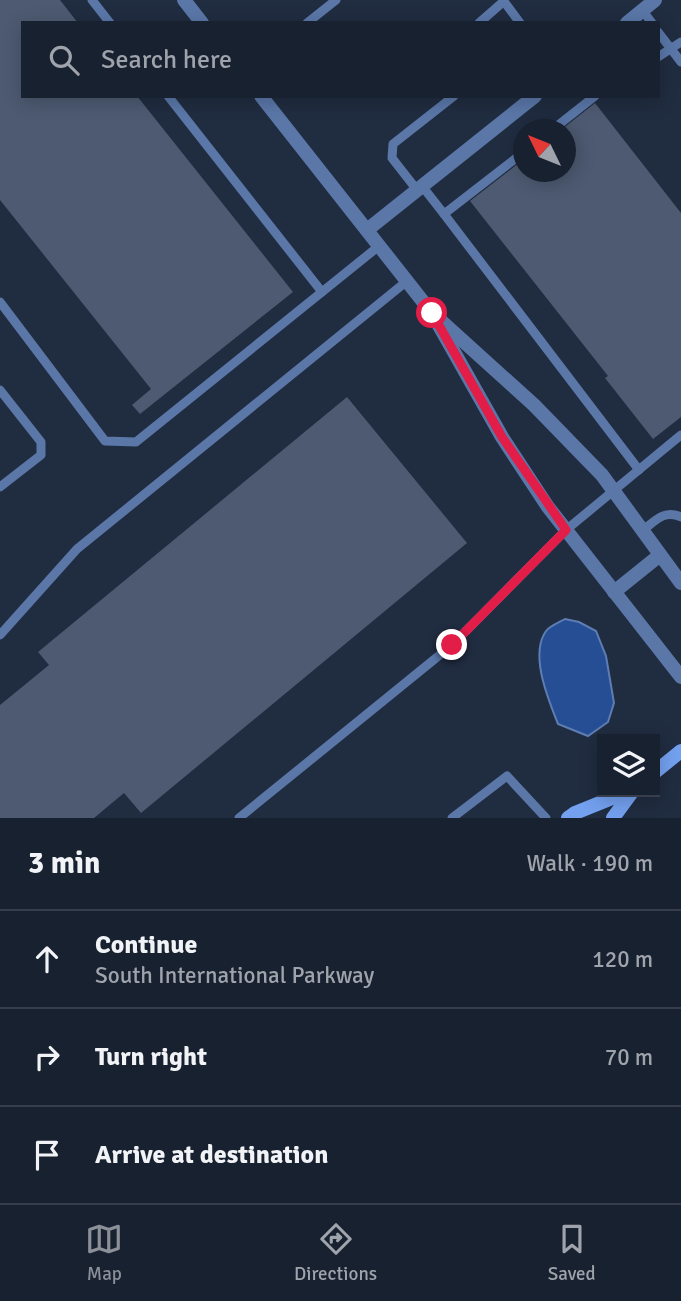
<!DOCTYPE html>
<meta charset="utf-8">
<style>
body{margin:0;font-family:Signika,sans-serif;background:#212938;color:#f1f3f6}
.controls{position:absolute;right:21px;bottom:21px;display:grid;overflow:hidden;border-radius:0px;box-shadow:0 4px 18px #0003}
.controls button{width:63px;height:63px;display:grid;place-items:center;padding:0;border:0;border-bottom:2px solid #363e4c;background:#182130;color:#f1f3f6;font:35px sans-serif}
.compass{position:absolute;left:513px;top:119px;width:63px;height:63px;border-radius:50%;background:#182130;box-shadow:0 4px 18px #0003;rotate:313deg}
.stop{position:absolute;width:21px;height:21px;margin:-16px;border:5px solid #e11d48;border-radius:50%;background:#fff}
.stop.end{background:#e11d48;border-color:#fff;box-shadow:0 2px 7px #0008}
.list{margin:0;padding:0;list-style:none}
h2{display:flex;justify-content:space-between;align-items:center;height:91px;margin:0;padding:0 28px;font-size:30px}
h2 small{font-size:23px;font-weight:400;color:#9fa3ab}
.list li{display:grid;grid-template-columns:46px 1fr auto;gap:21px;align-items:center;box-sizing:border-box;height:98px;padding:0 28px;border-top:2px solid #363e4c}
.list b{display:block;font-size:26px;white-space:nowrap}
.list p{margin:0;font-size:23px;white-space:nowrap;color:#9fa3ab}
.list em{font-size:23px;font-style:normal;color:#9fa3ab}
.icon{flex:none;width:38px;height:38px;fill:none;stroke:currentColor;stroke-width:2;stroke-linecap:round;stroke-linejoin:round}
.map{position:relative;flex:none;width:681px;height:818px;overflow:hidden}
.search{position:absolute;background:#182130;box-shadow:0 4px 18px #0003;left:21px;right:21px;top:21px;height:77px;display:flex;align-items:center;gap:18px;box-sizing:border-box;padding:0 24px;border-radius:0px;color:#9fa3ab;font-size:26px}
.sheet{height:385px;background:#182130}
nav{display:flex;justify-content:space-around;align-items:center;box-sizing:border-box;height:98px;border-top:2px solid #363e4c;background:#182130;font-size:19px;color:#9fa3ab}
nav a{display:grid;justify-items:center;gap:4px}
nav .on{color:#8c9099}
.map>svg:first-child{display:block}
.water{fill:#264e95;stroke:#5e7db2;stroke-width:2}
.building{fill:#4d5a71}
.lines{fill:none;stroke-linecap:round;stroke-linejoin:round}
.service{stroke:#5a77a8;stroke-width:9}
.minor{stroke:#5a77a8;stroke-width:14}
.secondary{stroke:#73a0ef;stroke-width:14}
.route{stroke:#e11d48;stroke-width:9}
</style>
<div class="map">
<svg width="681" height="818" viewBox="0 0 681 818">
<rect width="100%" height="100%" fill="#202c40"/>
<path class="water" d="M565,619L579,622L596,631L606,656L614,703L608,722L588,736L558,724C549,701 529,655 546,631C550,626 560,622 565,619Z"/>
<g class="building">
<polygon points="0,0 60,0 78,23 23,23 23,96 137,96 293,292 140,414 132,405 151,389 0,200"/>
<polygon points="595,103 681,213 681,417 653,439 605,378 608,376 470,201 524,159 524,172 566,172 566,130 561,130"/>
<polygon points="347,397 467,543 141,813 124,793 94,818 0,818 0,705 49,665 38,652"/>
</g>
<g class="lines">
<g class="service">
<polyline points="92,0 110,23"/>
<polyline points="503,0 520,23"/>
<polyline points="642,10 652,23"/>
<polyline points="307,23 336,0"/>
<polyline points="479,23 504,1"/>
<polyline points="658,32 681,62"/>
<polyline points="658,57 681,42"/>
<polyline points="168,96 322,292"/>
<polyline points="552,130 595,96"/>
<polyline points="422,186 444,214 524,152"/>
<polyline points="417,190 392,158 393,144 454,96"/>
<polyline points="444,214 639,470"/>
<polyline points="0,302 105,441 136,442 379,246"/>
<polyline points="0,390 41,442 41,455 0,487"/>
<path d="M642,531C655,521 664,509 681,517"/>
<polyline points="0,635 77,549 407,281"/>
<polyline points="239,818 452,645 566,530 681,435"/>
<polyline points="452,818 507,776 546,818"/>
</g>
<g class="minor">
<polyline points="184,0 202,23"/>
<polyline points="627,23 655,0"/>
<polyline points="261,96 432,313 502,437 548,507 681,677"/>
<polyline points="367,230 535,96"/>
<polyline points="441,321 534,405 602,475 681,583"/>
<polyline points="614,592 660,555"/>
</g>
<g class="secondary">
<polyline points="655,772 681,751"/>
<polyline points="568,818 575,813 627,792"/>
<polyline points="613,818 632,792"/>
</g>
</g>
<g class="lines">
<polyline class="route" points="432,313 502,437 566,530 452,645"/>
</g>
</svg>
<div class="controls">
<button><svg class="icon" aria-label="layers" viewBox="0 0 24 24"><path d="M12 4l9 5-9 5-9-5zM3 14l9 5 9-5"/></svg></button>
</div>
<svg class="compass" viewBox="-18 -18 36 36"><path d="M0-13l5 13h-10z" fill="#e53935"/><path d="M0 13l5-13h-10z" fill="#9fa3ab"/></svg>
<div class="stop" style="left:432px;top:313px"></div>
<div class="stop end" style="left:452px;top:645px"></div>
<div class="search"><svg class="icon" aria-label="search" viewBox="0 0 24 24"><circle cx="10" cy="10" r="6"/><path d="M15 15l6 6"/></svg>Search here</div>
</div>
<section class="sheet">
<h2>3 min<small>Walk · 190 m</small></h2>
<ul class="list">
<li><svg class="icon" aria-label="ahead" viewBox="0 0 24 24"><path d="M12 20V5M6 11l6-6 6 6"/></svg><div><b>Continue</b><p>South International Parkway</p></div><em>120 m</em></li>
<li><svg class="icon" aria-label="right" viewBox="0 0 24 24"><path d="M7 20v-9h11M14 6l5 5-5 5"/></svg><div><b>Turn right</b></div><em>70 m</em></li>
<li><svg class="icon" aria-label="arrive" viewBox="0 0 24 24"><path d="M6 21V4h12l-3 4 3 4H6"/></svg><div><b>Arrive at destination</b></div></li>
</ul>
</section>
<nav>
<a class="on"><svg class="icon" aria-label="map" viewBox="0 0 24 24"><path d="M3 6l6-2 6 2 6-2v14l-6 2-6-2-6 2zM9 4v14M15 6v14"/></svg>Map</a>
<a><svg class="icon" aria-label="directions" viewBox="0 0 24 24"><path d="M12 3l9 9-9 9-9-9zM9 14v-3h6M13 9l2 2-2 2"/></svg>Directions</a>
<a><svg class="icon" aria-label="saved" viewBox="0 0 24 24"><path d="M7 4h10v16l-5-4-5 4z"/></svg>Saved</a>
</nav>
